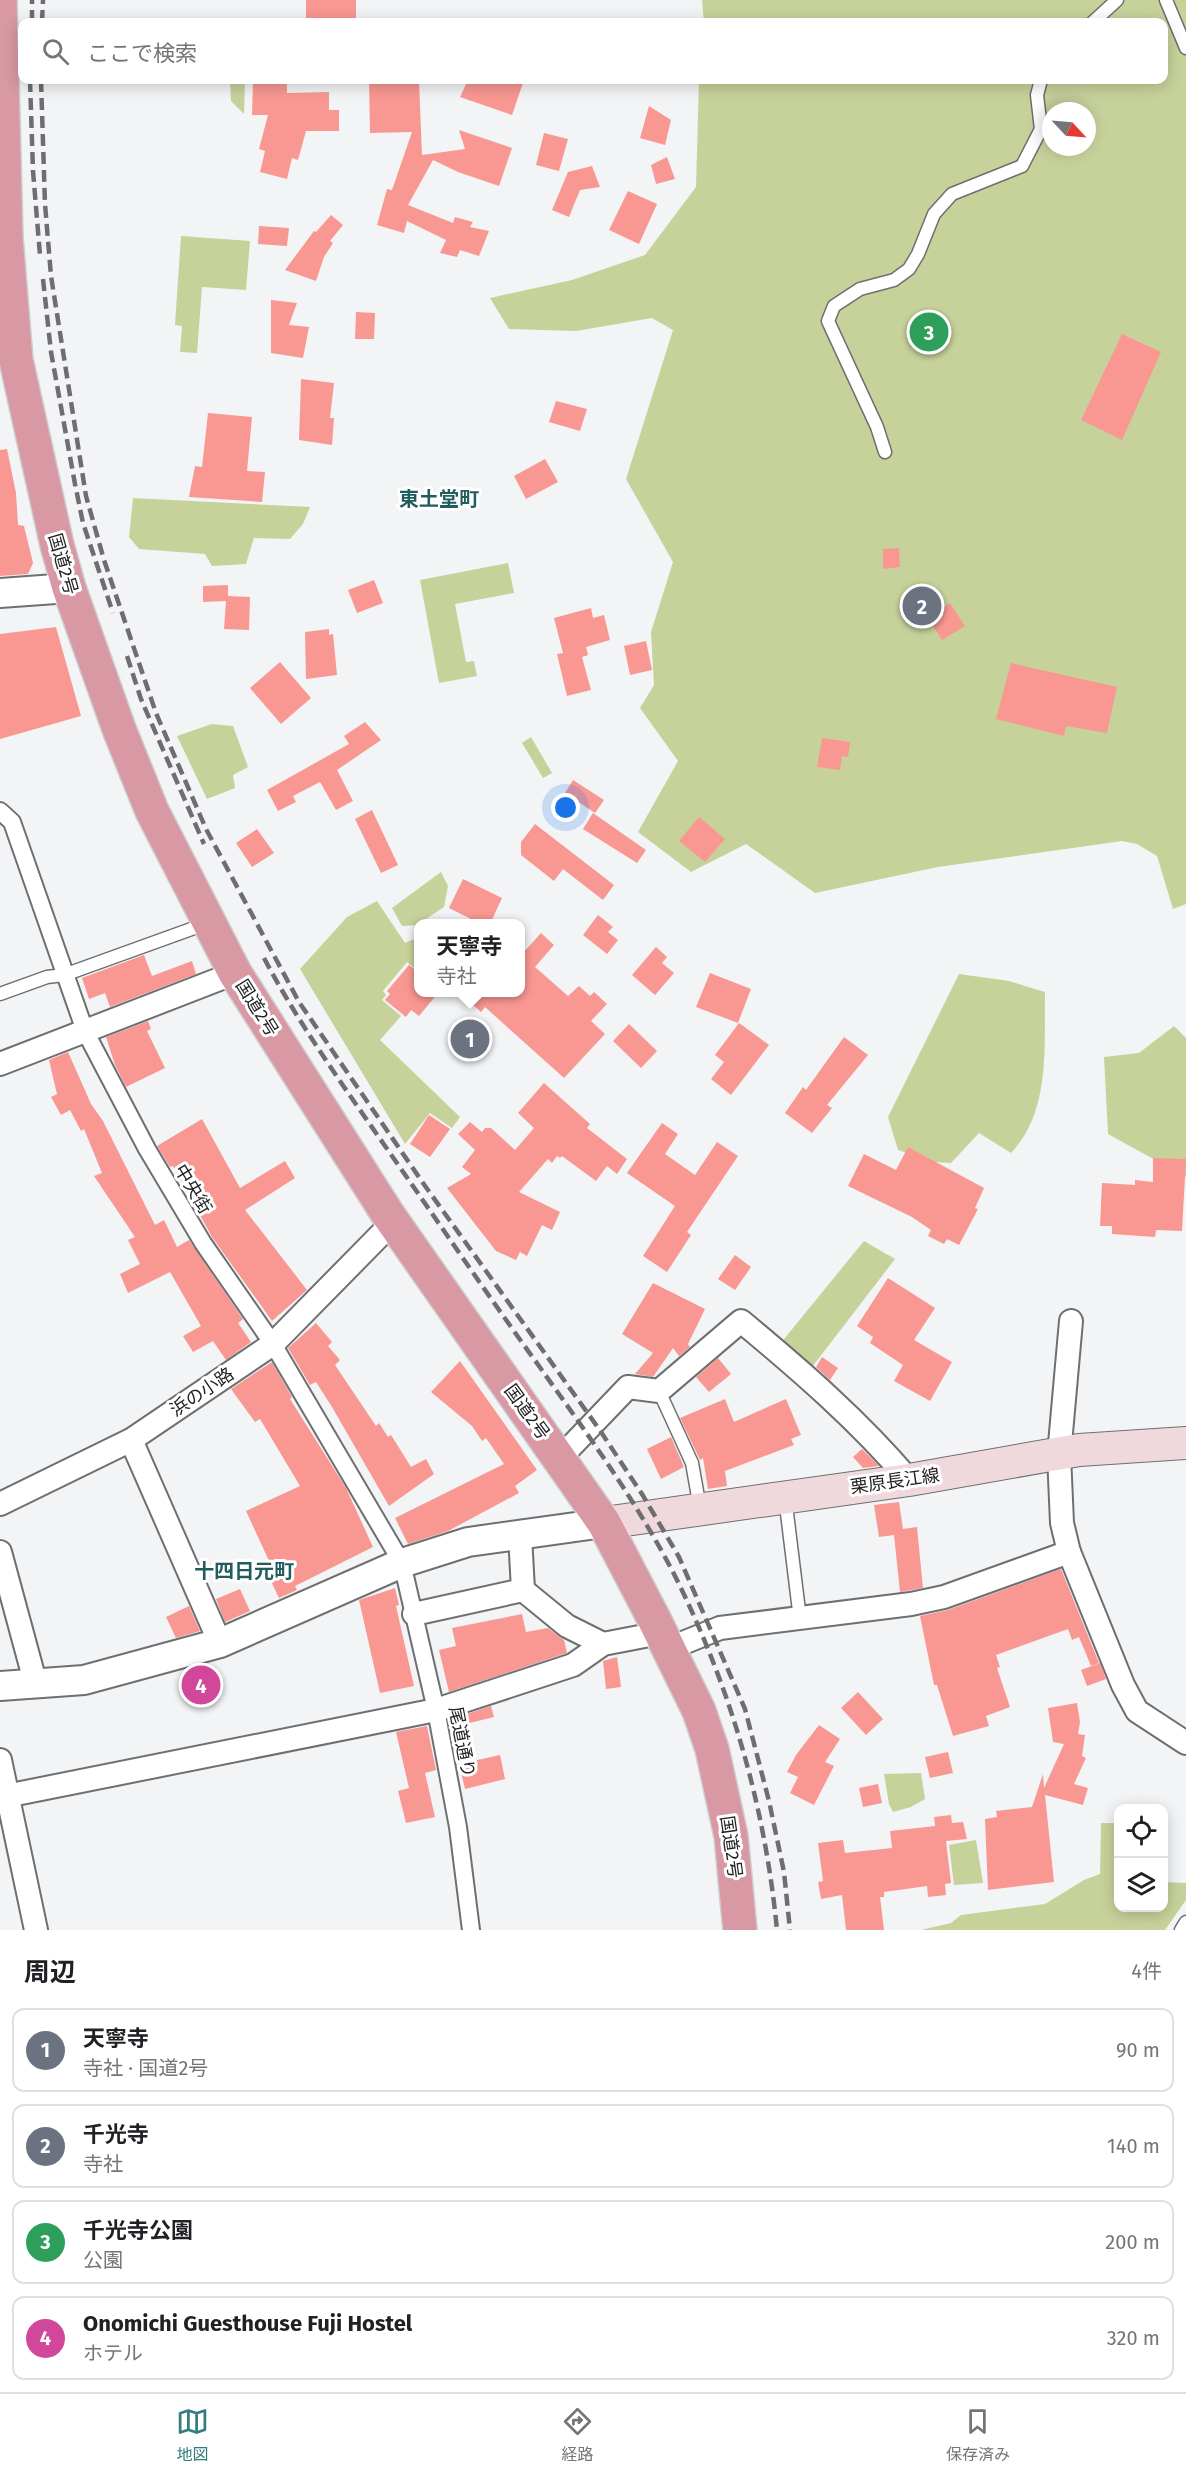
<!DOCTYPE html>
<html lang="ja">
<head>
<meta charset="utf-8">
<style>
  :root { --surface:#fff; --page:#f6f6f6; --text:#202124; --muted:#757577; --line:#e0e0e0; --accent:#337c80 }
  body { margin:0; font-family:"Fira Sans","Noto Sans JP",sans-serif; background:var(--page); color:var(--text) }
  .controls { position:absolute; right:18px; bottom:18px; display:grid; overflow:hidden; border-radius:12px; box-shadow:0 3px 15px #0003 }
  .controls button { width:54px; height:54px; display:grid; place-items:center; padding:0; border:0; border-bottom:2px solid var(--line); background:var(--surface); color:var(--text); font:30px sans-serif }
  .compass { position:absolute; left:1042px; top:102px; width:54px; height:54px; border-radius:50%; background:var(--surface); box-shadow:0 3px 15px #0003; rotate:116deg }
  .you { position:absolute; left:566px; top:808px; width:21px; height:21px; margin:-15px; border:4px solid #fff; border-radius:50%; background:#1a73e8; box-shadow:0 0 0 9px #1a73e833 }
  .badge { display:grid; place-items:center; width:39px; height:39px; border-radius:50%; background:var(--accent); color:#fff; font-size:20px; font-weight:700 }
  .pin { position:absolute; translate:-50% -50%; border:3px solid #fff; box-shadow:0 2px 6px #0006 }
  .popup { position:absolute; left:414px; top:919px; width:111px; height:78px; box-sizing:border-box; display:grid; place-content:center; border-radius:12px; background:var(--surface); filter:drop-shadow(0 2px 4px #0005); font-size:20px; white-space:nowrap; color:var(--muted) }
  .popup b { font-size:22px; color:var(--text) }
  .popup::after { content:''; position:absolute; left:50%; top:100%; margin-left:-12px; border:12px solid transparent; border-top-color:var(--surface) }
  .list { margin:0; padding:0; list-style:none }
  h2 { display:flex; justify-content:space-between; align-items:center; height:78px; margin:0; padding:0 24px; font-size:26px }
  h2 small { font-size:20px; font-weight:400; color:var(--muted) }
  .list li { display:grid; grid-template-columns:39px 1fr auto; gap:18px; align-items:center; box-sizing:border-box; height:84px; margin:0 12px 12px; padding:0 12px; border:2px solid var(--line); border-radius:12px }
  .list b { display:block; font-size:22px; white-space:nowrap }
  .list p { margin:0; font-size:20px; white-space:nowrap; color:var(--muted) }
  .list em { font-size:20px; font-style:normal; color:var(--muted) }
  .icon { flex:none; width:33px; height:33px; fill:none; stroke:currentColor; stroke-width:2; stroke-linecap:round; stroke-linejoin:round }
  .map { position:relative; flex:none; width:1186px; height:1930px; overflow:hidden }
  .search { position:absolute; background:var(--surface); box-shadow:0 3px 15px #0003; left:18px; right:18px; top:18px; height:66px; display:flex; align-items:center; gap:15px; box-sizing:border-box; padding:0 21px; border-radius:12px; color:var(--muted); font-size:22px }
  .sheet { height:462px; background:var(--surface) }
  nav { display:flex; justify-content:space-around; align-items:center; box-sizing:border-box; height:84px; border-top:2px solid var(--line); background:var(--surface); font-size:16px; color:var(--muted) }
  nav a { display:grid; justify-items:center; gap:3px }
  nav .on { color:var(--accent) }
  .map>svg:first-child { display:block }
  .green { fill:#c7d29b; fill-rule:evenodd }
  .building { fill:#f99892 }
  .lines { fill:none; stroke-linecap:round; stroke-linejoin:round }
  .service-casing { stroke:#6e6f71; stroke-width:15 }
  .pedestrian-casing { stroke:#6e6f71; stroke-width:20 }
  .minor-casing { stroke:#6e6f71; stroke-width:26 }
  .tertiary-casing { stroke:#6e6f71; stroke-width:32 }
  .secondary-casing { stroke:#6e6f71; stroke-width:34 }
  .trunk-casing { stroke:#cececf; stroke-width:36 }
  .service { stroke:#fff; stroke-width:12 }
  .pedestrian { stroke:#fff; stroke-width:16 }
  .minor { stroke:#fff; stroke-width:22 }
  .tertiary { stroke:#fff; stroke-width:28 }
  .secondary { stroke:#f0d9dd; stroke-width:32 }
  .trunk { stroke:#d898a4; stroke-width:33 }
  .rail { stroke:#6e6e70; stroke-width:4.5; stroke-dasharray:12 6; stroke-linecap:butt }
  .labels { text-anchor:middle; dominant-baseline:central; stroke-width:6; stroke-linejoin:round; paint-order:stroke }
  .street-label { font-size:18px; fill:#222223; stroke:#fff }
  .neighbourhood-label { font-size:20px; font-weight:bold; fill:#215c5f; stroke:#fff }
</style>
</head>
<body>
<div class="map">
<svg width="1186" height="1930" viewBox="0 0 1186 1930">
  <rect width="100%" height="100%" fill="#f2f4f6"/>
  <!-- green -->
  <g class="green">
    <path d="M702 0H1186V904L1173 909 1157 856 1137 844 1122 841 938 867 815 893 746 844 691 872 638 832 678 761 640 708 654 685 651 632 673 562 626 479 673 330 652 318 576 331 509 329 490 298 572 280 645 255 696 187 699 80H1164V22H704ZM1051 111H1087V147H1051Z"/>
    <polygon points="230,80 245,80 244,114 231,101"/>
    <polygon points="181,236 250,241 246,290 202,287 197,353 180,352 182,326 175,325"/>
    <polygon points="133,498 310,507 303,524 290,539 254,538 246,564 212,566 205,554 139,549 129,537"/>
    <polygon points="508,563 514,593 455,604 466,662 474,661 477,676 439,683 420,580"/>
    <polygon points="212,724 233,726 248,767 233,775 235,788 207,799 177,736"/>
    <polygon points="531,737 552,773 543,778 522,743"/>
    <polygon points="441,872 448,886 444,907 417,925 402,926 392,908"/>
    <polygon points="377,901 405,943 419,937 419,972 407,962 383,991 386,995 382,1000 401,1016 380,1040 460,1117 452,1128 430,1113 405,1144 300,969 347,917"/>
    <path d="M959 974 1009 981 1045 992C1044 1046 1051 1111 1011 1153L979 1133 951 1163 932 1162 898 1150 888 1117Z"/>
    <polygon points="1174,1026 1186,1038 1186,1177 1108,1134 1104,1057 1139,1053"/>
    <polygon points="864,1241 895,1259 809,1371 780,1344"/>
    <polygon points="921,1773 925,1799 911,1807 893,1812 889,1804 884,1774"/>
    <polygon points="1101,1823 1118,1823 1118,1908 1164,1908 1164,1882 1186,1883 1186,1900 1165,1930 921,1930 951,1923 961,1915 1045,1904 1084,1880 1100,1874"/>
    <polygon points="976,1840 983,1883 954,1885 949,1845"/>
  </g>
  <!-- building -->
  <g class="building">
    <rect x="306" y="0" width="50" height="22"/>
    <polygon points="253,80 287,80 287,93 329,92 329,110 339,110 339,131 306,131 298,160 292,158 287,179 260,172 265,151 259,149 268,115 252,115"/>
    <polygon points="369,80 419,80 422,155 465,149 459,130 512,148 499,186 458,172 433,160 408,205 453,223 455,217 473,222 470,227 489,231 479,256 460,250 457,257 440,253 446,240 407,221 404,233 377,225 387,189 392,190 412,132 370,133"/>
    <polygon points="468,80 524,80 512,115 460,97"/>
    <polygon points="649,106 671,120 665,145 640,138"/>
    <polygon points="544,133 568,139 559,171 536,165"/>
    <polygon points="667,157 675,179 656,184 651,165"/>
    <polygon points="592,166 600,187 580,190 569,217 552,210 568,172"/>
    <polygon points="628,191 657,204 639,244 609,230"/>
    <polygon points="331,215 343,225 330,241 333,243 324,257 316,281 285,270 314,231 316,232"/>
    <polygon points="259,226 289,228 287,246 258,244"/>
    <polygon points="271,300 297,303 289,325 309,327 303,358 271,353"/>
    <polygon points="356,312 375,313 374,339 355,339"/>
    <polygon points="1122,334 1161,352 1122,440 1081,420"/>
    <polygon points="301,379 334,383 330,418 334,418 332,445 299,440"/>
    <polygon points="556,401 587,409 580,431 549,422"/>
    <polygon points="208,413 252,417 247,471 265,472 262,502 189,497 195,466 202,467"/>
    <polygon points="7,449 16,493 18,525 24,526 33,563 28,574 0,576 0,450"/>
    <polygon points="545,459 558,482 526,499 514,476"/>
    <polygon points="899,548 900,567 883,569 883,549"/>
    <polygon points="374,580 383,603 357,613 348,590"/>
    <polygon points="228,585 228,596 250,597 249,630 224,629 226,601 203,602 203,586"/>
    <polygon points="950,603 965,626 942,640 928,618"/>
    <polygon points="591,608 593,618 604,615 610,640 586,647 588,655 582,657 591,690 567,696 557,654 563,653 554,618"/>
    <polygon points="56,627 81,716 0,739 0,634"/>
    <polygon points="329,629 329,635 333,634 337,675 306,679 305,632"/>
    <polygon points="646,641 652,670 630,675 624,646"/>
    <polygon points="280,662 311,698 281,724 250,688"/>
    <polygon points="1011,663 1117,687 1107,733 1066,726 1064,736 996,719"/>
    <polygon points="365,722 381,740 337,770 353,801 336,810 320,782 293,796 296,802 278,811 267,790 349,744 344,736"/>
    <polygon points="822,738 850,742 848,757 842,756 840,770 817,767"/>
    <polygon points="573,780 604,800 595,813 565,793"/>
    <polygon points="372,810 398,865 381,873 355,819"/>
    <polygon points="593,813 646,850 637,863 583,829"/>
    <polygon points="699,817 725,839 705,862 679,841"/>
    <polygon points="535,824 614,885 603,900 563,869 554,881 521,855 521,842"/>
    <polygon points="257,829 274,853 252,867 236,843"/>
    <polygon points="463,879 502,898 490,924 481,924 449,908"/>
    <polygon points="598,915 613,927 608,932 618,940 607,954 583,935"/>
    <polygon points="541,933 554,945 535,967 568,996 579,986 590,996 594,992 607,1004 591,1021 605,1034 564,1078 485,1007 481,1012 460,993 521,993 521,955"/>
    <polygon points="656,947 667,957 662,963 674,973 655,995 632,975"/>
    <polygon points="144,955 152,976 192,961 196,974 110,1007 105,993 89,999 82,978"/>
    <polygon points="409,965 419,973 419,993 438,993 419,1016 411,1010 406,1017 385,1000 390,994 387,991"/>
    <polygon points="710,973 751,989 738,1023 696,1007"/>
    <polygon points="148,1021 151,1029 147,1031 165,1068 126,1087 115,1065 106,1037"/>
    <polygon points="739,1023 769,1045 731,1095 711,1079 724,1062 715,1055"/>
    <polygon points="629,1024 657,1051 641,1068 613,1041"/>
    <polygon points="844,1037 868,1055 827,1105 832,1108 812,1133 785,1113 803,1087 806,1090"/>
    <polygon points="68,1052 91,1104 103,1121 155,1225 164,1220 177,1247 189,1240 243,1319 238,1323 251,1342 226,1360 213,1341 193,1352 183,1336 201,1326 170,1272 128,1293 120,1274 140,1264 128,1240 135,1237 94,1176 102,1173 84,1129 81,1131 70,1110 61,1115 51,1097 57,1094 49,1060"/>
    <polygon points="544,1083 590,1124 587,1128 627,1159 617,1174 607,1166 596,1181 562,1156 560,1158 557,1156 552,1163 548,1159 519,1192 560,1212 552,1230 542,1225 527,1256 520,1252 516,1260 496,1251 447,1188 471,1174 462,1167 475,1150 458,1134 470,1122 482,1132 485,1128 491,1128 515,1150 534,1128 518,1113"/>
    <polygon points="429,1115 450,1129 430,1157 410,1144"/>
    <polygon points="202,1119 240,1188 285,1161 295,1178 245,1210 307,1290 272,1321 212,1237 173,1166 170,1167 157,1146"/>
    <polygon points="662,1123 678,1134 665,1154 695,1175 717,1142 738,1156 687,1232 691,1235 667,1272 643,1256 675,1206 627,1173"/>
    <polygon points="908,1147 984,1188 975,1208 978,1209 959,1245 947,1239 944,1244 928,1236 931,1230 912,1217 848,1186 864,1154 896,1170"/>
    <polygon points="1153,1158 1186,1159 1182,1231 1156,1230 1155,1237 1112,1234 1112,1226 1100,1226 1102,1183 1135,1185 1135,1180 1153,1182"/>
    <polygon points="735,1255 751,1267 735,1290 718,1279"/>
    <polygon points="888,1278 935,1308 914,1340 952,1362 930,1401 894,1381 903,1365 870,1343 873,1337 857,1326"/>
    <polygon points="653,1283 705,1309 688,1344 690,1347 679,1356 673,1348 653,1377 635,1374 653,1353 622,1334"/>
    <polygon points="316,1323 332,1342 328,1346 340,1360 335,1365 376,1426 379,1423 388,1437 391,1435 411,1467 426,1459 434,1474 389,1506 332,1407 316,1382 310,1385 288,1348"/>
    <polygon points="822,1357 838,1368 830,1380 816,1367"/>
    <polygon points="718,1358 731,1374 709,1392 696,1377"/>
    <polygon points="460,1361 537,1470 515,1486 519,1493 448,1531 408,1544 395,1518 504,1464 486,1438 482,1441 472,1426 431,1392"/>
    <polygon points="272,1362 292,1397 290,1399 346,1488 373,1547 295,1586 297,1590 279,1598 270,1579 276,1576 246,1511 300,1486 260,1419 255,1422 231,1389"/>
    <polygon points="725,1399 734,1422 786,1399 801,1435 791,1439 794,1445 725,1471 727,1486 708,1489 703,1458 700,1460 680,1418"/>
    <polygon points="671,1437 684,1467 661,1479 647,1449"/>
    <polygon points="862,1449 879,1466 863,1468 853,1457"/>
    <polygon points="899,1502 903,1529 917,1527 923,1588 900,1592 894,1535 879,1537 874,1505"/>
    <polygon points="1061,1569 1099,1663 1091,1666 1079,1637 1072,1640 1068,1629 996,1655 1000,1667 997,1668 1010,1707 986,1716 989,1726 953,1736 937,1685 934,1685 920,1616 948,1610"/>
    <polygon points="395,1588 399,1605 396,1606 414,1686 380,1693 359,1600"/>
    <polygon points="240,1589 250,1611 225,1622 216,1599"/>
    <polygon points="189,1606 200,1631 176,1638 166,1617"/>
    <polygon points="522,1614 526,1632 548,1628 564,1640 567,1653 449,1692 439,1650 456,1646 452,1628"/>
    <polygon points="617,1657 621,1687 606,1689 603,1661"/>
    <polygon points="1100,1663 1106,1679 1087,1686 1081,1670"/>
    <polygon points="858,1692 883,1719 866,1735 841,1708"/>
    <polygon points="1077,1703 1080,1722 1078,1734 1085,1735 1082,1756 1086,1758 1074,1784 1088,1788 1083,1805 1045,1795 1054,1882 988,1890 985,1819 997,1817 996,1811 1032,1807 1043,1774 1044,1788 1064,1744 1053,1742 1048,1708"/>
    <polygon points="491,1706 494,1717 457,1726 455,1718"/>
    <polygon points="819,1725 840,1739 825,1762 834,1766 814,1805 790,1793 798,1777 787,1772 796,1755"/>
    <polygon points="427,1726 436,1770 425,1773 435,1817 406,1823 398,1791 409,1788 396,1732"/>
    <polygon points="948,1752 953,1773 930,1778 925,1757"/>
    <polygon points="500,1755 505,1779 465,1789 459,1764"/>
    <polygon points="878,1784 882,1803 863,1807 859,1788"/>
    <polygon points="951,1815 952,1823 963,1822 967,1839 946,1841 951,1883 945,1884 946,1895 928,1897 927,1886 884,1892 884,1897 880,1897 884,1930 846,1930 842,1895 821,1899 818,1882 823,1881 818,1843 843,1840 845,1853 892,1848 890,1831 935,1826 934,1817"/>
  </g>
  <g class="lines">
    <defs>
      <g id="service">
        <polyline points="1166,0 1186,48"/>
        <polyline points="1093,22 1117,0"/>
        <polyline points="885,452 877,427 828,321 834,306 860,289 894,280 909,269 918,254 934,214 952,194 1022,166 1041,129 1037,95 1041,80"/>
        <polyline points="0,994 47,977 64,975 208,923"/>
        <polyline points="659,1391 692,1463 700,1508"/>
        <polyline points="785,1497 800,1619"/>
        <polyline points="1181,1930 1186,1922"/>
      </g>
      <polyline id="pedestrian" points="0,811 12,822 85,1031 147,1149 203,1243 273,1344 402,1563 436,1710 458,1827 471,1930"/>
      <g id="minor">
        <polyline points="0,1064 235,973"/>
        <polyline points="1071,1321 1059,1455 1062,1523 1069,1552 1123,1685 1137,1711 1186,1743"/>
        <polyline points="131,1440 220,1643"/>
        <path d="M560 1458 628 1387 659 1391 741 1321C800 1370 859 1421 909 1480"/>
        <polyline points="0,1504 131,1440 273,1344 393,1222"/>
        <polyline points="520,1535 523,1590"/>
        <polyline points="0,1552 36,1685"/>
        <polyline points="414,1614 523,1590 567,1626 603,1644"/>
        <polyline points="668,1649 720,1628 911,1604 944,1597 1069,1552"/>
        <polyline points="0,1760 36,1930"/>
        <polyline points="6,1796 436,1710 573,1665 603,1644 660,1633"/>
      </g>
      <g id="tertiary">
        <polyline points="0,593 69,588"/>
        <polyline points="0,1686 84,1680 220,1643 402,1563 468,1542 604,1523"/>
      </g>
      <polyline id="secondary" points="604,1523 909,1480 1079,1450 1186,1443"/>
      <polyline id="trunk" points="0,0 6,238 16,360 57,545 69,588 119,729 152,811 235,973 387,1213 604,1523 654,1619 699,1711 712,1749 731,1836 740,1930"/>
    </defs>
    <!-- service casing -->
    <use href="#service" class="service-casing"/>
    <!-- pedestrian casing -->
    <use href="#pedestrian" class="pedestrian-casing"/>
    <!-- minor casing -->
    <use href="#minor" class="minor-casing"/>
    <!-- tertiary casing -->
    <use href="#tertiary" class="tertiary-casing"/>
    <!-- secondary casing -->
    <use href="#secondary" class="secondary-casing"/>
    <!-- trunk casing -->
    <use href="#trunk" class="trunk-casing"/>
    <!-- service -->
    <use href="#service" class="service"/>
    <!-- pedestrian -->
    <use href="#pedestrian" class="pedestrian"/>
    <!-- minor -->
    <use href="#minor" class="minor"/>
    <!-- tertiary -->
    <use href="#tertiary" class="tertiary"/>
    <!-- secondary -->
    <use href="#secondary" class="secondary"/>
    <!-- trunk -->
    <use href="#trunk" class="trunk"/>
    <!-- rail -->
    <g class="rail">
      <polyline points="32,22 32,0"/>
      <polyline points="42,22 43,0"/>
      <polyline points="30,80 33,171 40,255"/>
      <polyline points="41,80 45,204 51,276 86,496 104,560 156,713 206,829 299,1002 423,1183 599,1429 642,1494 679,1557 745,1709 769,1801 784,1872 790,1930"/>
      <polyline points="43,279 51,352 75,484 83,523 113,613"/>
      <polyline points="127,656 141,699 204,844"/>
      <path d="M264 958C301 1028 347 1091 392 1156 441 1226 489 1297 539 1366 588 1435 638 1503 676 1578 731 1689 765 1806 777 1930"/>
    </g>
  </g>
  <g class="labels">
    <!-- street labels -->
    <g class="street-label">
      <text transform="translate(63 564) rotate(74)">国道2号</text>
      <text transform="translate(257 1008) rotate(58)">国道2号</text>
      <text transform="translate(193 1189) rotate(59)">中央街</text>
      <text transform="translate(202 1392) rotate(-34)">浜の小路</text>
      <text transform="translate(527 1412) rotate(54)">国道2号</text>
      <text transform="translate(895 1481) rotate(-8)">栗原長江線</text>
      <text transform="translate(462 1742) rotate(79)">尾道通り</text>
      <text transform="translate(731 1847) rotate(82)">国道2号</text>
    </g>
    <!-- neighbourhood labels -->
    <g class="neighbourhood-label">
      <text x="439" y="499">東土堂町</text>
      <text x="244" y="1571">十四日元町</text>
    </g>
  </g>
</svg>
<div class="controls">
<button><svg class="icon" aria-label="locate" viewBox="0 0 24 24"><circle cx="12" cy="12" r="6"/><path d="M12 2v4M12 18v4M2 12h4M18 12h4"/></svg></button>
<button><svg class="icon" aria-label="layers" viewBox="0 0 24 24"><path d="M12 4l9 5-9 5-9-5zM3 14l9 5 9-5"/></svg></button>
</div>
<svg class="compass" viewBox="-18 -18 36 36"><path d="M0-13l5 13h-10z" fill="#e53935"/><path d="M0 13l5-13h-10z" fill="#757577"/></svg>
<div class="you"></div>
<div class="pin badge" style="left:470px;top:1039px;background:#6b7280">1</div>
<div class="popup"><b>天寧寺</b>寺社</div>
<div class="pin badge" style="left:922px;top:606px;background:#6b7280">2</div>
<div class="pin badge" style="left:929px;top:332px;background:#2e9e5b">3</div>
<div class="pin badge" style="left:201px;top:1685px;background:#d1479c">4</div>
<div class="search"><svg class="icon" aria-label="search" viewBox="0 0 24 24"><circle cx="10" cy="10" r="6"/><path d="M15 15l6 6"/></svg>ここで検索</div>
</div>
<section class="sheet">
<h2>周辺<small>4件</small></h2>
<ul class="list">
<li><span class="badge" style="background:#6b7280">1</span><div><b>天寧寺</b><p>寺社 · 国道2号</p></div><em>90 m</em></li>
<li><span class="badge" style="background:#6b7280">2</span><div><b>千光寺</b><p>寺社</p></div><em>140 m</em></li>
<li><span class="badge" style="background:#2e9e5b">3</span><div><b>千光寺公園</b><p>公園</p></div><em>200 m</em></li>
<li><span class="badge" style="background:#d1479c">4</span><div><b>Onomichi Guesthouse Fuji Hostel</b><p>ホテル</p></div><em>320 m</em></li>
</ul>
</section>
<nav>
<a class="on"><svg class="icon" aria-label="map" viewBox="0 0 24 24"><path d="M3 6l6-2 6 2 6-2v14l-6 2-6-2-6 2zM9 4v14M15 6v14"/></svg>地図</a>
<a><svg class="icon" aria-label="directions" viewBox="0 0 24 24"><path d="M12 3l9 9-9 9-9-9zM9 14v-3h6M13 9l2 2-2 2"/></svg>経路</a>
<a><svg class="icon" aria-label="saved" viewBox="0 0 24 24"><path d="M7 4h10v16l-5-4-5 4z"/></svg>保存済み</a>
</nav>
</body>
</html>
